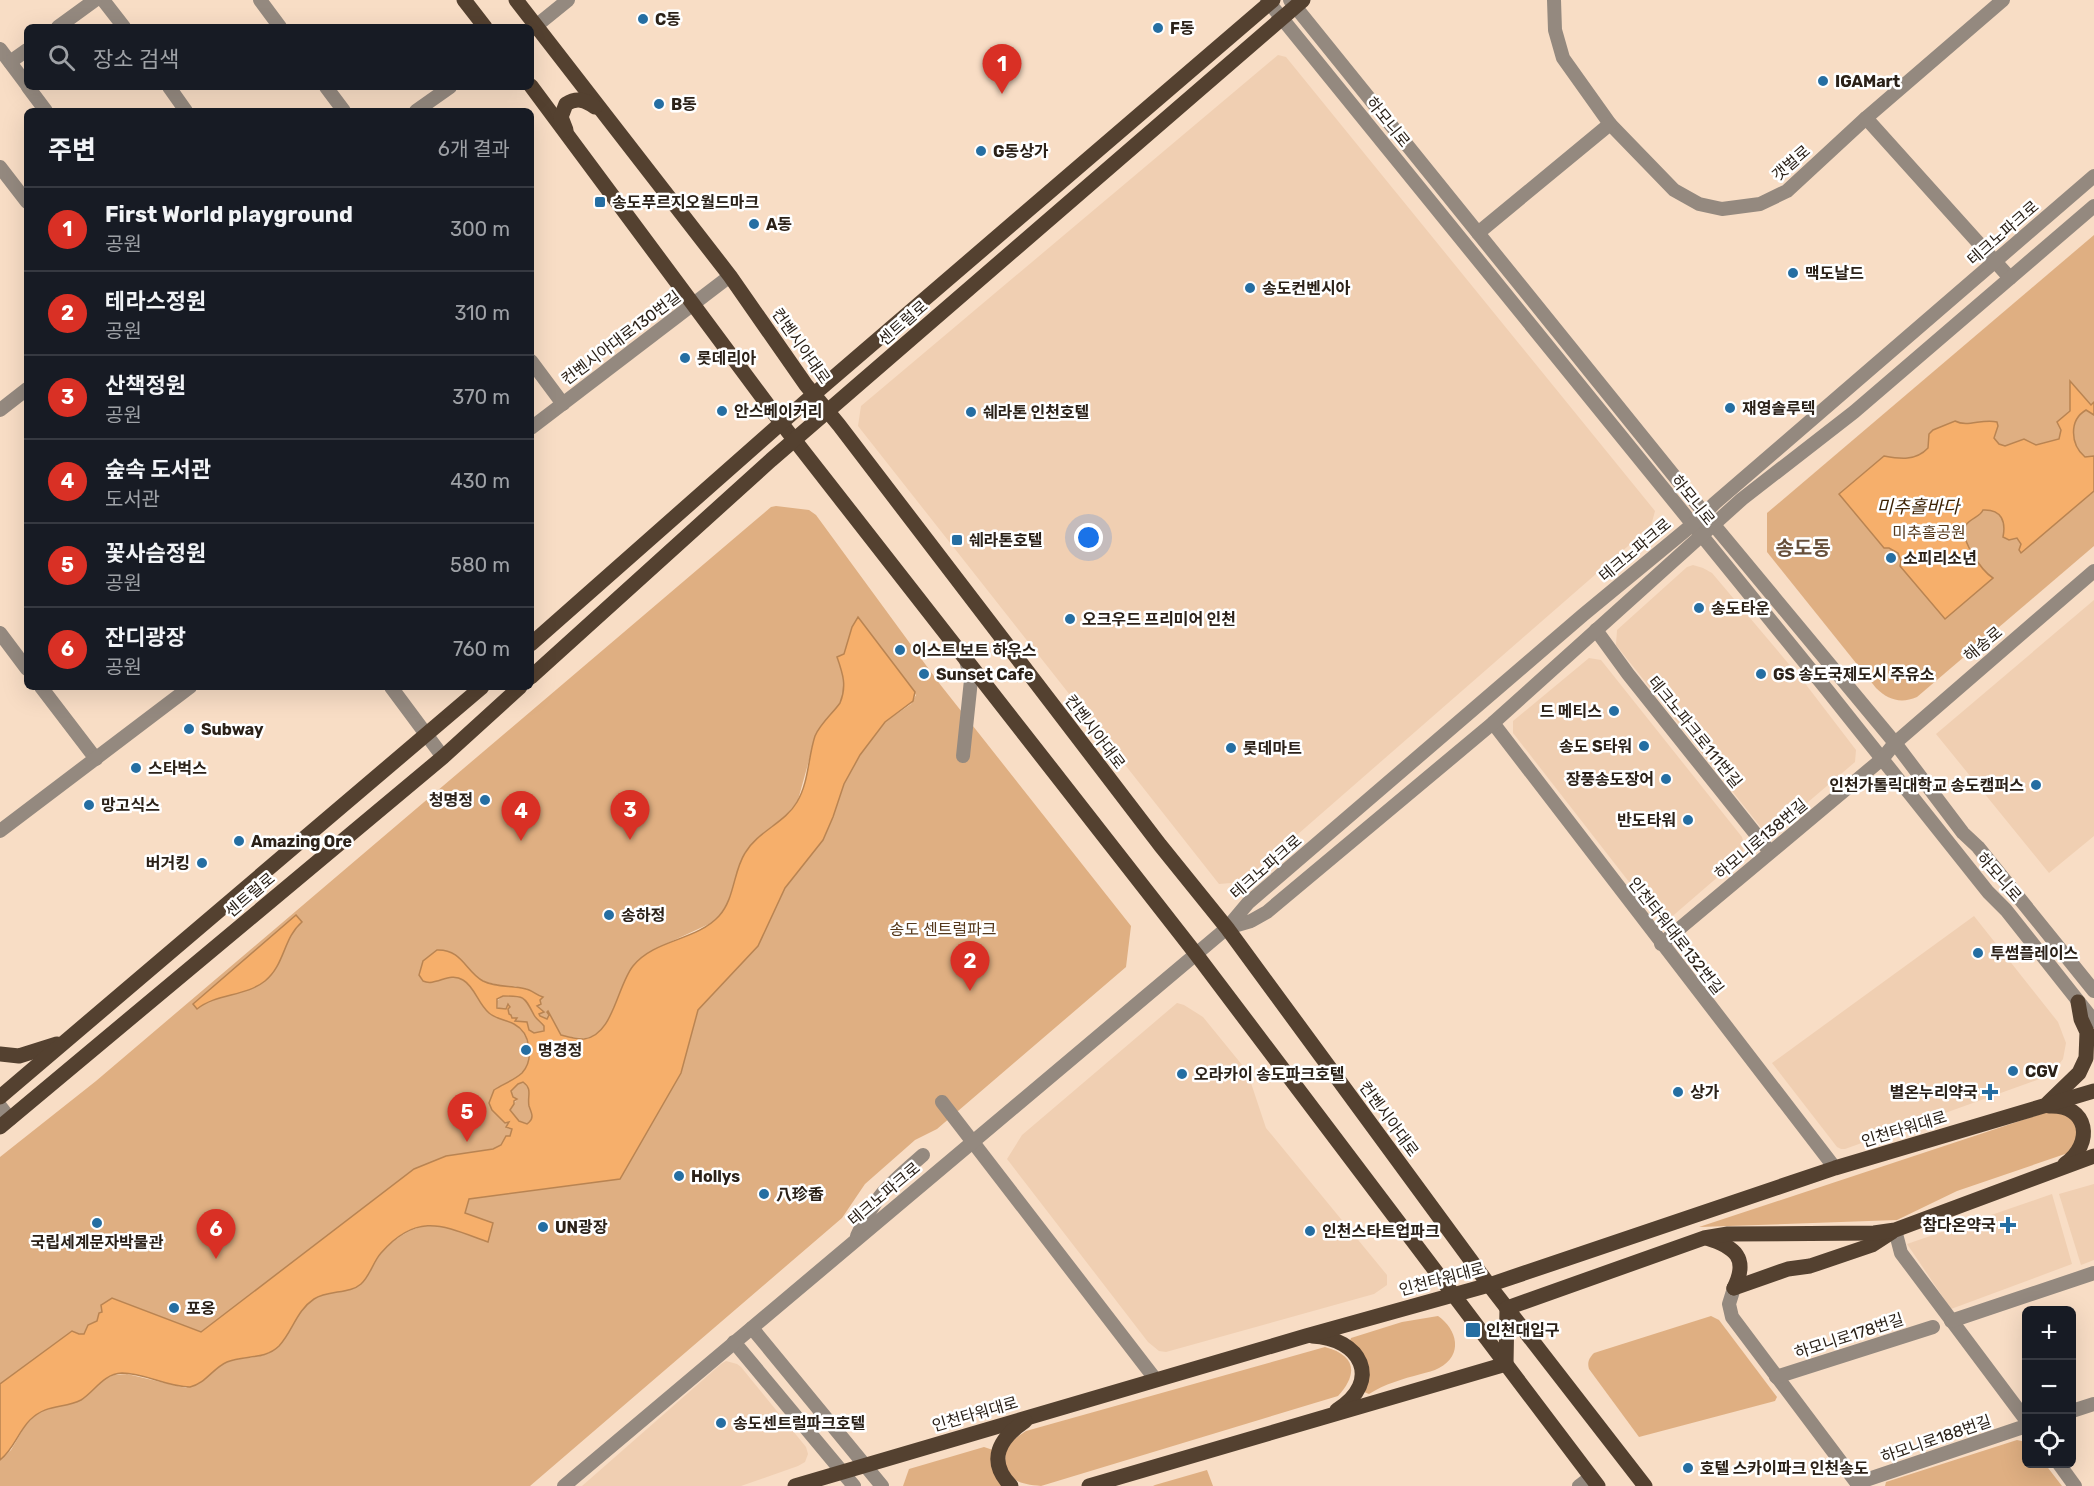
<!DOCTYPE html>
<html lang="ko">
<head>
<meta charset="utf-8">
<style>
  :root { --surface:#171b24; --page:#20242c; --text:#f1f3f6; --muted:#9ea1a6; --line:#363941; --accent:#d93025 }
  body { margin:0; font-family:Rubik,"Noto Sans KR",sans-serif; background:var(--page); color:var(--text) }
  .controls { position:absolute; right:18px; bottom:18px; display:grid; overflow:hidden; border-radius:9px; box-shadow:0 6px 24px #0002 }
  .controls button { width:54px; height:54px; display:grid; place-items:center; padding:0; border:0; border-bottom:2px solid var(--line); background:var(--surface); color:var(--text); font:30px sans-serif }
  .you { position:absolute; left:1089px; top:538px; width:21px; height:21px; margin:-15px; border:4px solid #fff; border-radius:50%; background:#1a73e8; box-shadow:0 0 0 9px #1a73e833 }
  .badge { display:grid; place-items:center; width:39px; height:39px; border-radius:50%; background:var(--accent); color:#fff; font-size:20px; font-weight:700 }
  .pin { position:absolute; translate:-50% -50px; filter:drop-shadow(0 2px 3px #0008) }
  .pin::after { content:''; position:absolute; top:32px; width:21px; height:18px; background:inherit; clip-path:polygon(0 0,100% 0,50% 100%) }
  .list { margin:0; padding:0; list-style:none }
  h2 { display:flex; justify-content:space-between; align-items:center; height:78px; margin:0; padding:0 24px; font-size:26px }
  h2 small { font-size:20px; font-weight:400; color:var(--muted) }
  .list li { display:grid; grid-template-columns:39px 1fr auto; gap:18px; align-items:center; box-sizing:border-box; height:84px; padding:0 24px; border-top:2px solid var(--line) }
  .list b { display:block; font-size:22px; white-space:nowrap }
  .list p { margin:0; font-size:20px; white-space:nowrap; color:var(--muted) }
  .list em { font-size:20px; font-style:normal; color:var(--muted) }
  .icon { flex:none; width:33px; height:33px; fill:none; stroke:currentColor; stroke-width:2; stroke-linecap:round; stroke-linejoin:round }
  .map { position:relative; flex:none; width:2094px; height:1486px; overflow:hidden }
  .search { position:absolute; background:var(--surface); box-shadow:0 6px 24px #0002; left:24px; top:24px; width:510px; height:66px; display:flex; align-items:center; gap:15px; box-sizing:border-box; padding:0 21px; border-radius:9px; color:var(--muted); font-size:22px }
  .panel { position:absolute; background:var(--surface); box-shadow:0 6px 24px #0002; left:24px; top:108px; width:510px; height:582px; border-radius:9px }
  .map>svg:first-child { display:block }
  .built { fill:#f0cfb2 }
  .green { fill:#dfaf82 }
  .water { fill:#f6af6b; stroke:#b98452; stroke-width:1.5; fill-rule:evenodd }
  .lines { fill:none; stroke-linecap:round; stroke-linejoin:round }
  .minor { stroke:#94897f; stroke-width:14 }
  .major { stroke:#544130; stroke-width:15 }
  .poi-dot { fill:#256ea2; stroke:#fff; stroke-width:2 }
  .labels { text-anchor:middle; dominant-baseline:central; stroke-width:5; stroke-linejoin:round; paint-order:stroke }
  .poi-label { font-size:16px; font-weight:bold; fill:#2b2118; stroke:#fff; text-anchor:start }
  .street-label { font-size:16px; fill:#2b2118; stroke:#fff }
  .park-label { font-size:16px; fill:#55381b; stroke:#fff }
  .water-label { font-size:18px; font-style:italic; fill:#3e2304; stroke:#fff }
  .quarter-label { font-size:20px; font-weight:bold; fill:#67503b; stroke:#fff }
</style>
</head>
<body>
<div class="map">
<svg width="2094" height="1486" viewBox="0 0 2094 1486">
  <rect width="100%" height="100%" fill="#f8ddc5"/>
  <!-- built -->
  <g class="built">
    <polygon points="1278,55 1286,57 1655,511 1651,526 1243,882 1219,884 858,426 861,406"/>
    <polygon points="1693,565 1703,568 1712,573 1804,682 1856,750 1855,762 1773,832 1763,830 1616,645 1617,630 1687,567"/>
    <polygon points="2094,600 2094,836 2049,873 1936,734"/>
    <polygon points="1589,658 1601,660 1742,837 1744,844 1742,856 1668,920 1663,920 1654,914 1513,733 1513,721"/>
    <polygon points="1974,916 2058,1022 2066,1043 2063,1059 2054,1071 2037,1080 1845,1149 1841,1149 1837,1147 1772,1063"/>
    <polygon points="1177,1003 1184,1005 1203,1017 1247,1071 1266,1128 1387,1275 1387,1285 1374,1294 1166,1352 1159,1351 1148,1342 1007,1159 1022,1135"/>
    <polygon points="2094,1184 2094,1260 2081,1265 2059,1194"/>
    <polygon points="2052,1194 2072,1264 1951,1309 1907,1244"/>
    <polygon points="726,1361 737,1364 741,1367 806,1447 808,1454 805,1462 798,1466 741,1486 582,1486 721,1364"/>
  </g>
  <!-- green -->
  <g class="green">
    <path d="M2094 235V546L1917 697C1901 704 1888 700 1876 688L1767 552V513Z"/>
    <path d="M776 506 809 510 816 515 939 683 1131 926 1126 967 937 1129 915 1140 865 1184 842 1218 530 1486H0V1460L11 1450 25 1426 36 1415 53 1406 77 1401 103 1380 114 1375 127 1374 186 1388C199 1380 216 1366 230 1361 243 1357 262 1359 274 1350 290 1338 293 1316 308 1303 326 1288 350 1294 363 1282 370 1275 375 1260 383 1251 398 1236 417 1223 439 1226 445 1226 451 1230 457 1230 468 1230 481 1225 493 1223L465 1213 469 1199 620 1179 681 1073 698 1010 758 946 785 888 823 840 833 817 844 784 860 755 885 722 911 704 916 695 859 618 852 627 844 654 837 658C843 674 847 686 840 703L816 735 798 800 789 813 758 837 745 852 727 904 719 916 709 924 655 949 640 960 634 966 606 1024C596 1042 579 1039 561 1035L549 1016 546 1020 540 1016 539 1014 544 1012 537 1006 541 1002 540 1000 542 997 515 986 510 988 483 981 489 1013C497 1019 510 1020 518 1027 530 1038 534 1061 522 1073 513 1081 503 1084 494 1090L492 1110 505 1122H509L508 1125 512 1129 510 1137 506 1136 501 1145 493 1149 446 1156 414 1169 201 1332 112 1298 101 1306 102 1312 99 1313 97 1321 88 1325 84 1334H79L72 1331 0 1384V1157L96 1081 751 524 771 507Z"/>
    <path d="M503 996C525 996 524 996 534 1015 536 1019 540 1022 544 1026V1030C540 1035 534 1034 529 1030L527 1022 515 1021 517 1018H511V1015L509 1014 508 1009 510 1007 509 1004 506 1009 498 1008 497 1001Z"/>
    <path d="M524 1082C533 1089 528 1096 529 1106 530 1107 532 1114 532 1116 532 1121 530 1121 527 1124L516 1119 510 1110 517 1099 513 1097 511 1091 518 1084Z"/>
    <polygon points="2050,1111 2069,1114 2081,1135 2068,1153 1957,1191 1897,1220 1699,1227"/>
    <path d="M1438 1316C1457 1329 1464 1355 1439 1368 1434 1371 1427 1372 1421 1374 1402 1379 1385 1384 1369 1394L1364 1392 1349 1343 1351 1338 1402 1322Z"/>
    <path d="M1711 1316 1719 1320 1777 1397 1775 1401 1639 1437 1589 1369C1587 1362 1589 1358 1594 1353Z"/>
    <path d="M1325 1347C1355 1355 1359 1373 1338 1396L1041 1486C1011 1484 1001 1475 1007 1444L1026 1431Z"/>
    <polygon points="2017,1440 2026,1442 2026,1464 2045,1464 2062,1486 1885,1486 1886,1482"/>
    <polygon points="984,1447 993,1450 1006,1486 903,1486 909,1469"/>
    <polygon points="1207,1470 1213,1486 1153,1486 1155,1485"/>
  </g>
  <!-- water -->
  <g class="water">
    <path d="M2070 381 2091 405 2094 402V415L2086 410C2069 420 2070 444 2085 457L2094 456V491L2021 553 2019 550 2021 544 2017 538 2009 540 2003 537C2006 522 2002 509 1983 510 1980 517 1971 518 1966 525 1958 538 1982 571 1993 578L1945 619 1900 566 1901 561 1898 553 1889 548H1884L1839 494 1884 456C1900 459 1916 461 1928 448L1929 434 1933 430 1955 421C1968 428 1982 418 1997 422L1998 426 1994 438 1999 444 2005 446 2024 439 2036 445 2059 439 2061 430 2057 422 2070 411Z"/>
    <path d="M858 617 915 692 913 701 885 722 860 755 844 784 833 817 823 840 785 888 758 946 698 1010 681 1073 620 1179 469 1199 465 1213 493 1223 488 1242C444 1226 418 1211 381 1253 373 1262 370 1276 361 1284 350 1294 328 1290 314 1299 296 1311 293 1331 279 1346 265 1360 244 1355 227 1362 213 1368 205 1384 190 1387 167 1387 145 1373 122 1373 103 1374 95 1391 81 1400 64 1409 47 1403 30 1420 18 1432 14 1449 0 1460V1384L72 1331 79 1334H84L88 1325 97 1321 99 1313 102 1312 101 1305 112 1298 201 1332 414 1169 446 1156 493 1149 501 1145 506 1136H510L512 1129 506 1127 509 1122 505 1123 492 1110 489 1103 494 1090C503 1084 513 1081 522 1073 534 1060 531 1033 514 1024 506 1020 496 1019 489 1013 478 1004 475 987 463 980 449 971 436 987 423 981L419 975 423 961 437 950C462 949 466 972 483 981 497 988 512 985 526 989 532 990 536 995 543 997L540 1000 541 1004 537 1006 544 1012 539 1014 540 1016 547 1019 549 1015 547 1012 548 1011 561 1035C568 1037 577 1039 584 1039 613 1036 617 986 633 966 655 939 696 941 719 916 735 898 733 872 745 853 758 831 785 823 797 802 809 782 808 757 815 736 820 724 833 713 840 703 847 686 843 674 837 657L844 654 852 627ZM503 996C525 996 524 996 534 1015 536 1019 541 1022 544 1026V1031L534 1033 529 1030 527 1022 515 1021 517 1018H512L511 1015 509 1014 508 1009 510 1007 508 1004 506 1009 497 1008V999ZM523 1082C533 1089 527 1096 529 1106 530 1109 532 1113 532 1116 532 1121 530 1121 527 1124L519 1121 510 1110 514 1104V1101L517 1099 513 1097 511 1091 518 1084Z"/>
    <path d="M296 915 302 922C283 938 285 965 265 981 245 997 217 993 197 1009L193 1004Z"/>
  </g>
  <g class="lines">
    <!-- minor -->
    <g class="minor">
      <polyline points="103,0 124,27"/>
      <polyline points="260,0 280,27"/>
      <polyline points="1267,0 1828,691 1988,892 2006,910 2094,1021"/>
      <polyline points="1290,0 1704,513 1895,743 1963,833 1978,847 2094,991"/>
      <polyline points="1554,0 1555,30 1563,58 1610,124 1674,190 1699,204 1722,209 1760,204 1787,191 1866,118 2003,0"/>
      <polyline points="58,27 95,0"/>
      <polyline points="531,30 568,0"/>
      <polyline points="0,49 27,85"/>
      <polyline points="10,62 27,50"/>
      <polyline points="28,87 46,111"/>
      <polyline points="169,87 186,111"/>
      <polyline points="326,87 344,111"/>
      <polyline points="416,111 450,87"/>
      <polyline points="1866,118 2010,278"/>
      <polyline points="0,167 27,202"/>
      <polyline points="1478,233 1610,124"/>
      <polyline points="531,361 563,404"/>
      <polyline points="0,410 27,389"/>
      <polyline points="531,428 730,276"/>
      <polyline points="1596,630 1628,674 1770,852"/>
      <polyline points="0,633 27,669"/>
      <polyline points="41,687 96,759"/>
      <polyline points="391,687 443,757"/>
      <polyline points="1493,723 1835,1168"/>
      <polyline points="963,756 971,680 966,660"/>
      <polyline points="0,831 190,687"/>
      <polyline points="1227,928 1251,921 1267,912 1493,723 1742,499 1854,412 2094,206"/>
      <polyline points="1661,944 1882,759 1895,743 2094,571"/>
      <polyline points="942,1102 1156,1380"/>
      <polyline points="0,1106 10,1119"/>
      <polyline points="1895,1230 1901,1253 2026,1420"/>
      <path d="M857 1236C875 1195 891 1183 923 1155"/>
      <polyline points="1734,1288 1729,1304 1732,1317 1859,1486"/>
      <polyline points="1951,1321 2094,1273"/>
      <polyline points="752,1328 882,1486"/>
      <polyline points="734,1342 854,1486"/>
      <polyline points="1776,1377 1933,1327"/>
      <polyline points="2072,1411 2094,1404"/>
      <polyline points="2059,1464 2075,1486"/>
      <polyline points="1857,1483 2026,1426"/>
      <polyline points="564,1486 1227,928 1248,903 1583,615 1698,520 1715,503 2094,176"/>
      <polyline points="1579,1486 1591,1477"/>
    </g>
    <!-- major -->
    <g class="major">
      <polyline points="464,0 485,27"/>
      <polyline points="516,0 730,276 806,385 839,425 1160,845 1227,928 1489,1285 1645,1486"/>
      <polyline points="531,86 782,424 1196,954 1598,1486"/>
      <path d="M566 130 561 117 566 104C577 97 585 100 595 107"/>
      <polyline points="531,644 813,395 1273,0"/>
      <polyline points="531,677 771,460 1303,0"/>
      <polyline points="0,1054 19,1056 57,1044"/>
      <polyline points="0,1097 482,687"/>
      <polyline points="2048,1103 2079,1073 2086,1058 2087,1032 2081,1019 2078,1002"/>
      <path d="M2049 1106C2089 1104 2094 1144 2065 1164"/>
      <polyline points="0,1127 443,757 520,687"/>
      <path d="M1707 1238C1735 1247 1749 1258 1734 1288"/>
      <polyline points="1734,1288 1788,1269 1810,1266 1872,1245 1892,1232"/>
      <path d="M1312 1336C1361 1338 1383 1381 1337 1410"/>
      <polyline points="795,1486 1306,1336 1489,1285 1835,1168 2094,1091"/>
      <path d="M1011 1486C986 1460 1000 1438 1025 1421"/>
      <polyline points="1089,1486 1506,1364 1507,1308 1704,1238 1728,1234 1874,1233 1895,1230 2094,1156"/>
    </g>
  </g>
  <!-- markers -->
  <g class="poi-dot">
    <circle cx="643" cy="19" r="6"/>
    <circle cx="1158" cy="28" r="6"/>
    <circle cx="1823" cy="81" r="6"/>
    <circle cx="659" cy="104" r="6"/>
    <circle cx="981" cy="151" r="6"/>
    <rect x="594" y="196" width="12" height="12" rx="3"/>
    <circle cx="754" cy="224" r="6"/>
    <circle cx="1793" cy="273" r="6"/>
    <circle cx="1250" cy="288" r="6"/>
    <circle cx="685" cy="358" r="6"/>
    <circle cx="1730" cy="408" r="6"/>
    <circle cx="722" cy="411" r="6"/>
    <circle cx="971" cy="412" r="6"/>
    <rect x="951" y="534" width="12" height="12" rx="3"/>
    <circle cx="1891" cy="558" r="6"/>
    <circle cx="1699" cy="608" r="6"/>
    <circle cx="1070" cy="619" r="6"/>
    <circle cx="900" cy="650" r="6"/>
    <circle cx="924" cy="674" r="6"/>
    <circle cx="1761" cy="674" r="6"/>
    <circle cx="1614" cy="711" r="6"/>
    <circle cx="189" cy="729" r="6"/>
    <circle cx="1644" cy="746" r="6"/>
    <circle cx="1231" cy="748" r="6"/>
    <circle cx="136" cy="768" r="6"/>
    <circle cx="1666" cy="779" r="6"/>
    <circle cx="2036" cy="785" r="6"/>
    <circle cx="485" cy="800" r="6"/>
    <circle cx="89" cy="805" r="6"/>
    <circle cx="1688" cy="820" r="6"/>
    <circle cx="239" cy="841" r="6"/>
    <circle cx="202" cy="863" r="6"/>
    <circle cx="609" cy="915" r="6"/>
    <circle cx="1978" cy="953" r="6"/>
    <circle cx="526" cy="1050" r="6"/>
    <circle cx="2013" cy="1071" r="6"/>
    <circle cx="1182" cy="1074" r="6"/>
    <circle cx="1678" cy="1092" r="6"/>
    <path d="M1987 1083h6v6h6v6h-6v6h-6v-6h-6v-6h6z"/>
    <circle cx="679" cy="1176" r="6"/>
    <circle cx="764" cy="1194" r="6"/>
    <circle cx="97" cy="1223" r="6"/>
    <path d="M2005 1216h6v6h6v6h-6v6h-6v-6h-6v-6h6z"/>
    <circle cx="543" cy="1227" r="6"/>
    <circle cx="1310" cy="1231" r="6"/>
    <circle cx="174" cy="1308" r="6"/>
    <rect x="1465" y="1322" width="16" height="16" rx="3"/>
    <circle cx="721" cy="1423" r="6"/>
    <circle cx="1688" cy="1468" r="6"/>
  </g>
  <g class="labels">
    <!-- poi labels -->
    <g class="poi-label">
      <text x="655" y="19">C동</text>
      <text x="1170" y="28">F동</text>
      <text x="1835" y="81">IGAMart</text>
      <text x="671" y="104">B동</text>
      <text x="993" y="151">G동상가</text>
      <text x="612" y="202">송도푸르지오월드마크</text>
      <text x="766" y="224">A동</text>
      <text x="1805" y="273">맥도날드</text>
      <text x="1262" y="288">송도컨벤시아</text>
      <text x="697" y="358">롯데리아</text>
      <text x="1742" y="408">재영솔루텍</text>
      <text x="734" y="411">안스베이커리</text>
      <text x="983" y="412">쉐라톤 인천호텔</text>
      <text x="969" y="540">쉐라톤호텔</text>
      <text x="1903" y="558">소피리소년</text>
      <text x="1711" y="608">송도타운</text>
      <text x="1082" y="619">오크우드 프리미어 인천</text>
      <text x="912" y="650">이스트 보트 하우스</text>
      <text x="936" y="674">Sunset Cafe</text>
      <text x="1773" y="674">GS 송도국제도시 주유소</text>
      <text x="1602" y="711" text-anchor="end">드 메티스</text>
      <text x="201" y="729">Subway</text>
      <text x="1632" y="746" text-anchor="end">송도 S타워</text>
      <text x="1243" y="748">롯데마트</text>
      <text x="148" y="768">스타벅스</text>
      <text x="1654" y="779" text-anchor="end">장풍송도장어</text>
      <text x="2024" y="785" text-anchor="end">인천가톨릭대학교 송도캠퍼스</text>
      <text x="473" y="800" text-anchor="end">청명정</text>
      <text x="101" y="805">망고식스</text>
      <text x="1676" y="820" text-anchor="end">반도타워</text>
      <text x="251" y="841">Amazing Ore</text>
      <text x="190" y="863" text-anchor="end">버거킹</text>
      <text x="621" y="915">송하정</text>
      <text x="1990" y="953">투썸플레이스</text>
      <text x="538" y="1050">명경정</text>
      <text x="2025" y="1071">CGV</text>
      <text x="1194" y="1074">오라카이 송도파크호텔</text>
      <text x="1690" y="1092">상가</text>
      <text x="1978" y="1092" text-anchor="end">별온누리약국</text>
      <text x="691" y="1176">Hollys</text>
      <text x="776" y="1194">八珍香</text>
      <text x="1996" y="1225" text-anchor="end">참다온약국</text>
      <text x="555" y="1227">UN광장</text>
      <text x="1322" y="1231">인천스타트업파크</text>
      <text x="97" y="1242" text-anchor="middle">국립세계문자박물관</text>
      <text x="186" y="1308">포옹</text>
      <text x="1486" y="1330">인천대입구</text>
      <text x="733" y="1423">송도센트럴파크호텔</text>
      <text x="1700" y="1468">호텔 스카이파크 인천송도</text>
    </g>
    <!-- street labels -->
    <g class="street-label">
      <text transform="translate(1388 122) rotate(51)">하모니로</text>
      <text transform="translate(1791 163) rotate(-41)">갯벌로</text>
      <text transform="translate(2003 233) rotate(-41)">테크노파크로</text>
      <text transform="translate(903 323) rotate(-41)">센트럴로</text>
      <text transform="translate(621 338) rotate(-37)">컨벤시아대로130번길</text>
      <text transform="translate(801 346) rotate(55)">컨벤시아대로</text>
      <text transform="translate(1693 500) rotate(51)">하모니로</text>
      <text transform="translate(1635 550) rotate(-40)">테크노파크로</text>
      <text transform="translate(1983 644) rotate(-40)">해송로</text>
      <text transform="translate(1095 732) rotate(53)">컨벤시아대로</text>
      <text transform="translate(1695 732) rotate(51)">테크노파크로111번길</text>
      <text transform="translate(1761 839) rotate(-40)">하모니로138번길</text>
      <text transform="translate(1266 867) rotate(-41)">테크노파크로</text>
      <text transform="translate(1999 877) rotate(49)">하모니로</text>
      <text transform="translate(250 895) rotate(-40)">센트럴로</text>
      <text transform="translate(1676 936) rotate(52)">인천타워대로132번길</text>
      <text transform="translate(1389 1119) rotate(54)">컨벤시아대로</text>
      <text transform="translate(1904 1129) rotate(-17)">인천타워대로</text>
      <text transform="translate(884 1194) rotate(-40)">테크노파크로</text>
      <text transform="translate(1442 1279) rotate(-15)">인천타워대로</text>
      <text transform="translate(1849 1336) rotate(-18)">하모니로178번길</text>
      <text transform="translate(975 1414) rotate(-16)">인천타워대로</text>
      <text transform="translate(1936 1439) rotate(-19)">하모니로188번길</text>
    </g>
    <!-- park labels -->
    <g class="park-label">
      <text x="1929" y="532">미추홀공원</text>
      <text x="943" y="929">송도 센트럴파크</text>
    </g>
    <!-- water labels -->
    <g class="water-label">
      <text x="1918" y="507">미추홀바다</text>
    </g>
    <!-- quarter labels -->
    <g class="quarter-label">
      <text x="1803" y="548">송도동</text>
    </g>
  </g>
</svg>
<div class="controls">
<button>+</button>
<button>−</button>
<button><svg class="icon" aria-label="locate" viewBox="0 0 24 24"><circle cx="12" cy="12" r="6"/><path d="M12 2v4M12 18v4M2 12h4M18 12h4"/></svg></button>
</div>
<div class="you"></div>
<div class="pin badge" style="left:1002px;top:94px">1</div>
<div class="pin badge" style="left:970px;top:991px">2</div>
<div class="pin badge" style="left:630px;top:840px">3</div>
<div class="pin badge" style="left:521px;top:841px">4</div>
<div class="pin badge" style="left:467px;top:1142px">5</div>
<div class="pin badge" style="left:216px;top:1259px">6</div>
<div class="search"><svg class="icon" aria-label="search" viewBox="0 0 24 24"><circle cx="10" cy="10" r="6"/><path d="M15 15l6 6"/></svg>장소 검색</div>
<section class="panel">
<h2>주변<small>6개 결과</small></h2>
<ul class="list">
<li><span class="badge">1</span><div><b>First World playground</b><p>공원</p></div><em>300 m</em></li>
<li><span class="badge">2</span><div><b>테라스정원</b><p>공원</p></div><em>310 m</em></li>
<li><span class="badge">3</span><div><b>산책정원</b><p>공원</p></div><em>370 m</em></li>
<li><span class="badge">4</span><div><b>숲속 도서관</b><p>도서관</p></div><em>430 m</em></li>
<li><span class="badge">5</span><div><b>꽃사슴정원</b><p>공원</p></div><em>580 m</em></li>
<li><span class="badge">6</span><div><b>잔디광장</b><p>공원</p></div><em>760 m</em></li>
</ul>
</section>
</div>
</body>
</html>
